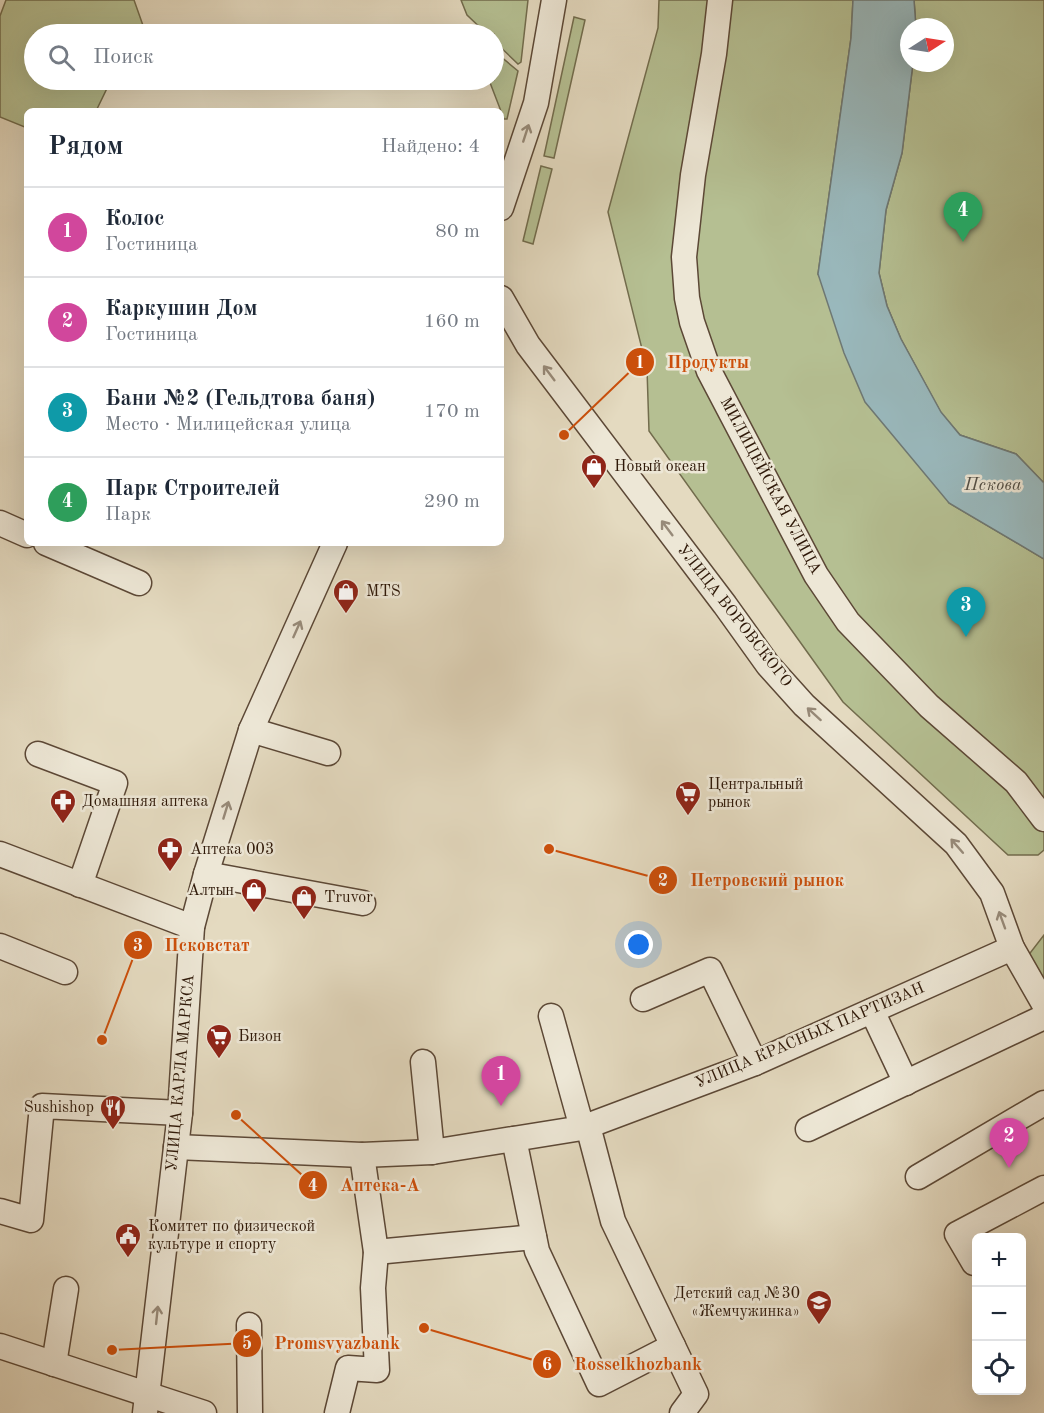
<!DOCTYPE html>
<html lang="ru">
<head>
<meta charset="utf-8">
<style>
  :root { --surface:#fff; --page:#f6f6f7; --text:#1f2937; --muted:#747a83; --line:#e0e1e3; --accent:#8f2418 }
  body { margin:0; font-family:"Old Standard TT",serif; background:var(--page); color:var(--text) }
  .controls { position:absolute; right:18px; bottom:18px; display:grid; overflow:hidden; border-radius:9px; box-shadow:0 6px 24px #0002 }
  .controls button { width:54px; height:54px; display:grid; place-items:center; padding:0; border:0; border-bottom:2px solid var(--line); background:var(--surface); color:var(--text); font:30px sans-serif }
  .compass { position:absolute; left:900px; top:18px; width:54px; height:54px; border-radius:50%; background:var(--surface); box-shadow:0 6px 24px #0002; rotate:78deg }
  .you { position:absolute; left:639px; top:945px; width:21px; height:21px; margin:-15px; border:4px solid #fff; border-radius:50%; background:#1a73e8; box-shadow:0 0 0 9px #1a73e833 }
  .badge { display:grid; place-items:center; width:39px; height:39px; border-radius:50%; background:var(--accent); color:#fff; font-size:20px; font-weight:700 }
  .pin { position:absolute; translate:-50% -50px; filter:drop-shadow(0 2px 3px #0008) }
  .pin::after { content:''; position:absolute; top:32px; width:21px; height:18px; background:inherit; clip-path:polygon(0 0,100% 0,50% 100%) }
  .list { margin:0; padding:0; list-style:none }
  h2 { display:flex; justify-content:space-between; align-items:center; height:78px; margin:0; padding:0 24px; font-size:26px }
  h2 small { font-size:20px; font-weight:400; color:var(--muted) }
  .list li { display:grid; grid-template-columns:39px 1fr auto; gap:18px; align-items:center; box-sizing:border-box; height:90px; padding:0 24px; border-top:2px solid var(--line) }
  .list b { display:block; font-size:22px; white-space:nowrap }
  .list p { margin:0; font-size:20px; white-space:nowrap; color:var(--muted) }
  .list em { font-size:20px; font-style:normal; color:var(--muted) }
  .icon { flex:none; width:33px; height:33px; fill:none; stroke:currentColor; stroke-width:2; stroke-linecap:round; stroke-linejoin:round }
  .map { position:relative; flex:none; width:1044px; height:1413px; overflow:hidden }
  .search { position:absolute; background:var(--surface); box-shadow:0 6px 24px #0002; left:24px; top:24px; width:480px; height:66px; display:flex; align-items:center; gap:15px; box-sizing:border-box; padding:0 21px; border-radius:33px; color:var(--muted); font-size:22px }
  .panel { position:absolute; background:var(--surface); box-shadow:0 6px 24px #0002; left:24px; top:108px; width:480px; height:438px; border-radius:9px }
  .map>svg:first-child { display:block }
  .green { fill:#b5bf92; stroke:#726c4d; stroke-width:1.5 }
  .water { fill:#99b8bc; stroke:#6e7874; stroke-width:1.5 }
  .lines { fill:none; stroke-linecap:round; stroke-linejoin:round }
  .minor-casing { stroke:#5c4836; stroke-width:27 }
  .minor { stroke:#ede7d6; stroke-width:24 }
  .oneway { stroke:#978a79 }
  .labels { text-anchor:middle; dominant-baseline:central; stroke-width:5; stroke-linejoin:round; paint-order:stroke }
  .poi-label { font-size:16px; fill:#2e1808; stroke:#ede7d6; text-anchor:start }
  .street-label { font-size:16px; fill:#2e1808; stroke:#ede7d6 }
  .water-label { font-size:18px; font-style:italic; fill:#535047; stroke:#ede7d6 }
  .leader { fill:none; stroke:#cc4f0b; stroke-width:2 }
  .callout-dot { fill:#cc4f0b; stroke:#ede7d6; stroke-width:2 }
  .mark-label { font-size:18px; text-anchor:middle; font-weight:bold; fill:#fff }
  .callout-label { font-size:18px; text-anchor:middle; font-weight:bold; fill:#cc4f0b; stroke:#ede7d6; stroke-width:5; stroke-linejoin:round; paint-order:stroke }
</style>
</head>
<body>
<div class="map">
<svg width="1044" height="1413" viewBox="0 0 1044 1413">
  <rect width="100%" height="100%" fill="#e4dac0"/>
  <filter id="stains"><feTurbulence type="fractalNoise" baseFrequency=".00333" numOctaves="4"/><feColorMatrix values="0 0 0 0 .2 0 0 0 0 .09 0 0 0 0 .02 0 0 0 .5 -.17"/></filter>
  <radialGradient id="worn" r=".72"><stop offset=".6" stop-color="#630" stop-opacity="0"/><stop offset="1" stop-color="#630" stop-opacity=".3"/></radialGradient>
  <!-- green -->
  <g class="green">
    <polygon points="6,0 134,0 146,34 34,34 34,80 111,80 96,111 27,111 27,128 0,117 0,16"/>
    <polygon points="461,0 528,0 521,62 518,64 494,41 494,34 487,34 467,15"/>
    <polygon points="659,0 853,0 851,38 818,274 949,503 1044,559 1044,850 1038,855 1008,855 843,702 649,431 647,369 608,212 658,28"/>
    <polygon points="914,0 1044,0 1044,483 1016,454 960,435 941,413 901,339 887,306 879,273 886,210 902,153 913,63 945,63 945,27 916,27"/>
    <polygon points="574,17 585,20 554,158 544,156"/>
    <polygon points="494,51 518,71 507,119 504,119 489,80 494,80"/>
    <polygon points="541,166 552,169 533,244 523,241"/>
    <polygon points="1044,935 1044,989 1027,957"/>
  </g>
  <!-- water -->
  <polygon class="water" points="853,0 914,0 916,27 909,27 909,63 913,63 902,153 886,210 879,273 887,306 901,339 941,412 960,435 1016,454 1044,483 1044,559 949,503 865,402 844,353 818,274 851,38"/>
  <g class="lines">
    <defs>
      <g id="minor">
        <polyline points="720,0 714,54 693,175 684,257 687,298 692,322 709,371 816,575 848,622 929,706 1016,782 1044,819"/>
        <polyline points="501,208 536,103 554,0"/>
        <polyline points="501,298 528,345 725,605 768,665 804,705 956,844 992,893 1012,948 1044,1004"/>
        <polyline points="0,523 27,535"/>
        <polyline points="46,543 139,583"/>
        <polyline points="251,730 328,753"/>
        <polyline points="38,754 115,783 80,885"/>
        <polyline points="0,854 192,927"/>
        <polyline points="206,874 363,903"/>
        <polyline points="0,946 65,972"/>
        <polyline points="643,999 710,970 755,1063"/>
        <polyline points="872,1011 906,1083"/>
        <polyline points="551,1016 582,1128"/>
        <polyline points="423,1062 432,1152"/>
        <polyline points="808,1129 1044,1017"/>
        <polyline points="514,1139 537,1251 599,1384 673,1346 613,1221 588,1126"/>
        <polyline points="176,1147 362,1155 432,1152 582,1128 755,1063 1012,948"/>
        <polyline points="918,1177 1044,1103"/>
        <polyline points="0,1211 31,1220 42,1106 180,1113"/>
        <polyline points="376,1252 534,1237"/>
        <polyline points="974,1263 957,1234 1044,1188"/>
        <polyline points="249,1325 250,1413"/>
        <polyline points="0,1346 204,1413"/>
        <polyline points="673,1346 696,1394 682,1413"/>
        <polyline points="54,1364 66,1289"/>
        <polyline points="145,1413 180,1113 192,927 206,874 251,730 335,543"/>
        <polyline points="337,1413 348,1368 377,1370 373,1288 376,1252 362,1155"/>
      </g>
    </defs>
    <!-- minor casing -->
    <use href="#minor" class="minor-casing"/>
    <!-- minor -->
    <use href="#minor" class="minor"/>
  </g>
  <!-- one-way arrows -->
  <defs><path id="oneway-shaft" d="M-6 0H5M1.5-3L5.5 0L1.5 3" fill="none" stroke-width="1.6" stroke-linecap="round" stroke-linejoin="round" transform="scale(1.5)"/></defs>
  <g class="oneway">
    <use href="#oneway-shaft" transform="translate(526 133) rotate(-72)"/>
    <use href="#oneway-shaft" transform="translate(549 373) rotate(-127)"/>
    <use href="#oneway-shaft" transform="translate(667 528) rotate(-127)"/>
    <use href="#oneway-shaft" transform="translate(297 629) rotate(-66)"/>
    <use href="#oneway-shaft" transform="translate(814 714) rotate(-138)"/>
    <use href="#oneway-shaft" transform="translate(226 810) rotate(-73)"/>
    <use href="#oneway-shaft" transform="translate(957 846) rotate(-131)"/>
    <use href="#oneway-shaft" transform="translate(1002 920) rotate(-110)"/>
    <use href="#oneway-shaft" transform="translate(157 1315) rotate(-84)"/>
  </g>
  <!-- icons -->
  <defs>
    <symbol id="shop-pin" viewBox="-11 -11 22 30"><path d="M0 17L-7.5 6A9.5 9.5 0 1 1 7.5 6Z" fill="#8f2418" stroke="#ede7d6"/><path d="M-5-2.5h2.3a2.7 3.5 0 0 1 5.4 0H5L5.5 6h-11ZM-1.5-2.5h3a1.5 2.3 0 0 0-3 0Z" fill="#fff"/></symbol>
    <symbol id="supermarket-pin" viewBox="-11 -11 22 30"><path d="M0 17L-7.5 6A9.5 9.5 0 1 1 7.5 6Z" fill="#8f2418" stroke="#ede7d6"/><path d="M-6-5.5h2.5l.6 2H6L4.5 2H-2.5L-4.4-4H-6ZM-1.5 3.2a1.3 1.3 0 1 0 .1 0ZM3 3.2a1.3 1.3 0 1 0 .1 0Z" fill="#fff"/></symbol>
    <symbol id="pharmacy-pin" viewBox="-11 -11 22 30"><path d="M0 17L-7.5 6A9.5 9.5 0 1 1 7.5 6Z" fill="#8f2418" stroke="#ede7d6"/><path d="M-2-6h4v4h4v4h-4v4h-4v-4h-4v-4h4Z" fill="#fff"/></symbol>
    <symbol id="restaurant-pin" viewBox="-11 -11 22 30"><path d="M0 17L-7.5 6A9.5 9.5 0 1 1 7.5 6Z" fill="#8f2418" stroke="#ede7d6"/><path d="M-5-6h1v4h1v-4h1v4h1v-4h1v5L-1.5 .5V6h-2V.5L-5-1ZM5-6V6H3V1.5H1.5Q1.5-4 5-6Z" fill="#fff"/></symbol>
    <symbol id="civic-pin" viewBox="-11 -11 22 30"><path d="M0 17L-7.5 6A9.5 9.5 0 1 1 7.5 6Z" fill="#8f2418" stroke="#ede7d6"/><path d="M-.6-6.5H3V-4.5H.6V-3L4-1V1h2V6H-6V1h2V-1L-.6-3ZM-1.2 2.5V6h2.4V2.5Z" fill="#fff"/></symbol>
    <symbol id="school-pin" viewBox="-11 -11 22 30"><path d="M0 17L-7.5 6A9.5 9.5 0 1 1 7.5 6Z" fill="#8f2418" stroke="#ede7d6"/><path d="M0-5L7-2L0 1L-7-2ZM-4 1L0 2.5L4 1V4Q0 6-4 4Z" fill="#fff"/></symbol>
  </defs>
  <g fill-rule="evenodd">
    <use href="#shop-pin" x="579" y="452" width="30" height="40"/>
    <use href="#shop-pin" x="331" y="577" width="30" height="40"/>
    <use href="#supermarket-pin" x="673" y="779" width="30" height="40"/>
    <use href="#pharmacy-pin" x="48" y="787" width="30" height="40"/>
    <use href="#pharmacy-pin" x="155" y="835" width="30" height="40"/>
    <use href="#shop-pin" x="239" y="876" width="30" height="40"/>
    <use href="#shop-pin" x="289" y="883" width="30" height="40"/>
    <use href="#supermarket-pin" x="204" y="1022" width="30" height="40"/>
    <use href="#restaurant-pin" x="98" y="1093" width="30" height="40"/>
    <use href="#civic-pin" x="113" y="1221" width="30" height="40"/>
    <use href="#school-pin" x="804" y="1288" width="30" height="40"/>
  </g>
  <g class="labels">
    <!-- poi labels -->
    <g class="poi-label">
      <text x="614" y="467">Новый океан</text>
      <text x="366" y="592">MTS</text>
      <text x="708" y="785">Центральный<tspan x="708" dy="18">рынок</tspan></text>
      <text x="82" y="802">Домашняя аптека</text>
      <text x="190" y="850">Аптека 003</text>
      <text x="234" y="891" text-anchor="end">Алтын</text>
      <text x="324" y="898">Truvor</text>
      <text x="238" y="1037">Бизон</text>
      <text x="94" y="1108" text-anchor="end">Sushishop</text>
      <text x="148" y="1227">Комитет по физической<tspan x="148" dy="18">культуре и спорту</tspan></text>
      <text x="800" y="1294" text-anchor="end">Детский сад №30<tspan x="800" dy="18">«Жемчужинка»</tspan></text>
    </g>
    <!-- street labels -->
    <g class="street-label">
      <text transform="translate(770 486) rotate(62)">МИЛИЦЕЙСКАЯ УЛИЦА</text>
      <text transform="translate(734 616) rotate(52)">УЛИЦА ВОРОВСКОГО</text>
      <text transform="translate(810 1036) rotate(-23)">УЛИЦА КРАСНЫХ ПАРТИЗАН</text>
      <text transform="translate(181 1073) rotate(-85)">УЛИЦА КАРЛА МАРКСА</text>
    </g>
    <!-- water labels -->
    <g class="water-label">
      <text x="993" y="485">Пскова</text>
    </g>
  </g>
  <!-- callouts -->
  <path class="leader" d="M564 435L640 362M549 849L663 880M102 1040L138 945M236 1115L313 1185M112 1350L247 1343M424 1328L547 1364"/>
  <g class="callout-dot">
    <circle cx="564" cy="435" r="6"/>
    <circle cx="549" cy="849" r="6"/>
    <circle cx="102" cy="1040" r="6"/>
    <circle cx="236" cy="1115" r="6"/>
    <circle cx="112" cy="1350" r="6"/>
    <circle cx="424" cy="1328" r="6"/>
    <circle cx="640" cy="362" r="15"/>
    <circle cx="663" cy="880" r="15"/>
    <circle cx="138" cy="945" r="15"/>
    <circle cx="313" cy="1185" r="15"/>
    <circle cx="247" cy="1343" r="15"/>
    <circle cx="547" cy="1364" r="15"/>
  </g>
  <g class="mark-label">
    <text x="640" y="368">1</text>
    <text x="663" y="886">2</text>
    <text x="138" y="951">3</text>
    <text x="313" y="1191">4</text>
    <text x="247" y="1349">5</text>
    <text x="547" y="1370">6</text>
  </g>
  <g class="callout-label">
    <text x="708" y="368">Продукты</text>
    <text x="767" y="886">Петровский рынок</text>
    <text x="207" y="951">Псковстат</text>
    <text x="380" y="1191">Аптека-А</text>
    <text x="337" y="1349">Promsvyazbank</text>
    <text x="638" y="1370">Rosselkhozbank</text>
  </g>
  <rect width="100%" height="100%" filter="url(#stains)"/>
  <rect width="100%" height="100%" fill="url(#worn)"/>
</svg>
<div class="controls">
<button>+</button>
<button>−</button>
<button><svg class="icon" aria-label="locate" viewBox="0 0 24 24"><circle cx="12" cy="12" r="6"/><path d="M12 2v4M12 18v4M2 12h4M18 12h4"/></svg></button>
</div>
<svg class="compass" viewBox="-18 -18 36 36"><path d="M0-13l5 13h-10z" fill="#e53935"/><path d="M0 13l5-13h-10z" fill="#747a83"/></svg>
<div class="you"></div>
<div class="pin badge" style="left:501px;top:1106px;background:#d1479c">1</div>
<div class="pin badge" style="left:1009px;top:1168px;background:#d1479c">2</div>
<div class="pin badge" style="left:966px;top:637px;background:#0f9aa8">3</div>
<div class="pin badge" style="left:963px;top:242px;background:#2e9e5b">4</div>
<div class="search"><svg class="icon" aria-label="search" viewBox="0 0 24 24"><circle cx="10" cy="10" r="6"/><path d="M15 15l6 6"/></svg>Поиск</div>
<section class="panel">
<h2>Рядом<small>Найдено: 4</small></h2>
<ul class="list">
<li><span class="badge" style="background:#d1479c">1</span><div><b>Колос</b><p>Гостиница</p></div><em>80 m</em></li>
<li><span class="badge" style="background:#d1479c">2</span><div><b>Каркушин Дом</b><p>Гостиница</p></div><em>160 m</em></li>
<li><span class="badge" style="background:#0f9aa8">3</span><div><b>Бани №2 (Гельдтова баня)</b><p>Место · Милицейская улица</p></div><em>170 m</em></li>
<li><span class="badge" style="background:#2e9e5b">4</span><div><b>Парк Строителей</b><p>Парк</p></div><em>290 m</em></li>
</ul>
</section>
</div>
</body>
</html>
